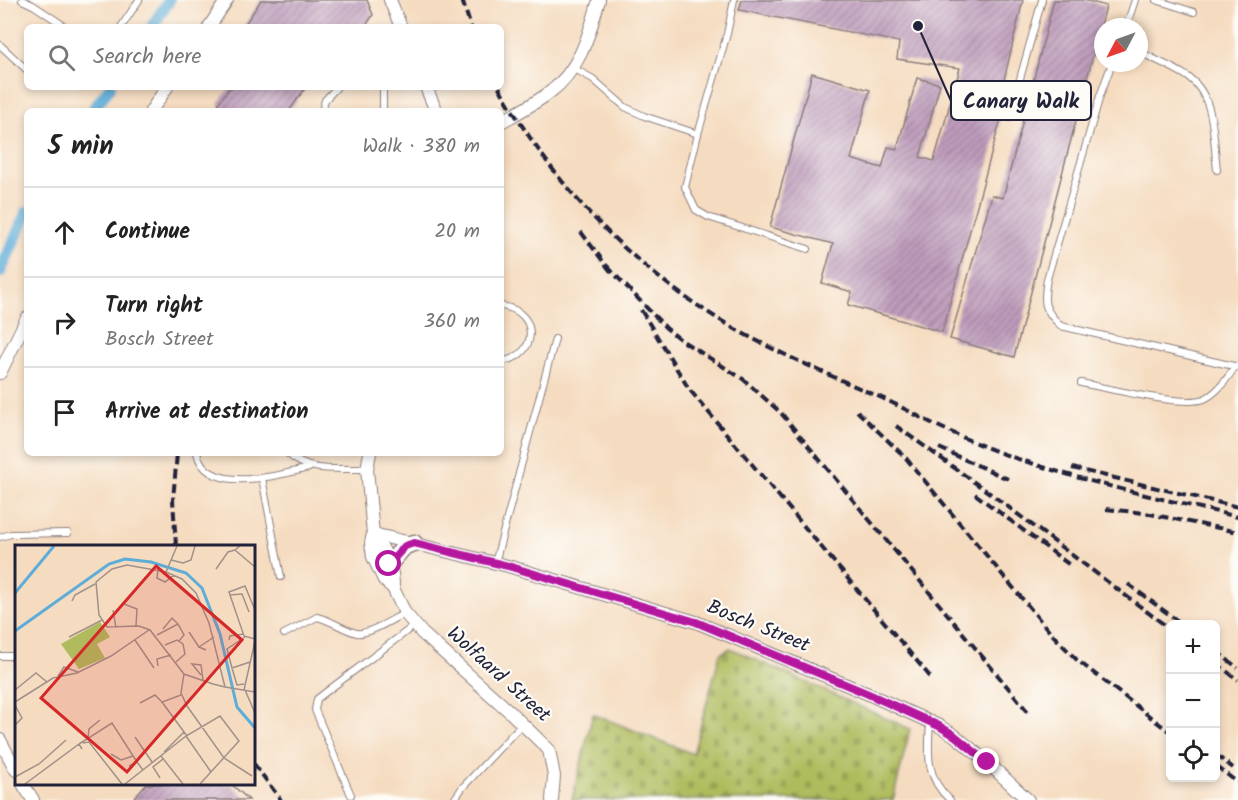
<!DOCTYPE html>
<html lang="en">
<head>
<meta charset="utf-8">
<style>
  :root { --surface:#fff; --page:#f6f6f6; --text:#222; --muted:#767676; --line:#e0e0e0 }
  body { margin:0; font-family:Kalam,sans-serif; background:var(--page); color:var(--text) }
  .controls { position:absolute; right:18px; bottom:18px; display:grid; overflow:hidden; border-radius:9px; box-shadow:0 3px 9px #0003 }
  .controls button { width:54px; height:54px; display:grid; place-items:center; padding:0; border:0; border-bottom:2px solid var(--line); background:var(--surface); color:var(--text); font:30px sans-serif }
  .compass { position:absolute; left:1094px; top:18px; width:54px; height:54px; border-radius:50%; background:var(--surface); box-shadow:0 3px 9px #0003; rotate:229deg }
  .stop { position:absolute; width:18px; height:18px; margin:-14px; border:4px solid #b5179e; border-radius:50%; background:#fff }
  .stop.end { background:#b5179e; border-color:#fff; box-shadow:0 2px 6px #0008 }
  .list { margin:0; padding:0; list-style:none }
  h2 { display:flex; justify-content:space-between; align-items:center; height:78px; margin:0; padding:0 24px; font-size:26px }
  h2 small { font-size:20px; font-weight:400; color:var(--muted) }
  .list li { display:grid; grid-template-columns:39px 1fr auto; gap:18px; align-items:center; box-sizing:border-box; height:90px; padding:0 24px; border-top:2px solid var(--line) }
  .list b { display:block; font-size:22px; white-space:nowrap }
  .list p { margin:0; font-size:20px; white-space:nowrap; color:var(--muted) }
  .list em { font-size:20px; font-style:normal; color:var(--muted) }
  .icon { flex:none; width:33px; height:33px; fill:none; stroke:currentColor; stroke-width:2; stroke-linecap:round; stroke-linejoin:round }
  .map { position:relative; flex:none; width:1238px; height:800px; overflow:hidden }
  .search { position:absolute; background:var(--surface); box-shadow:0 3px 9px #0003; left:24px; top:24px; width:480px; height:66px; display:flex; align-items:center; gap:15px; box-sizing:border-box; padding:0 21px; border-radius:9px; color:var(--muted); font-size:22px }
  .panel { position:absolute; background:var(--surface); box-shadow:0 3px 9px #0003; left:24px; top:108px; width:480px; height:348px; border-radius:9px }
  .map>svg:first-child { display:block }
  .cemetery { fill:url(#cemetery-stones); stroke:#686e4c; stroke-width:1.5 }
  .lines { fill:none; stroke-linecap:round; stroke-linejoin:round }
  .canal { stroke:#5eadd8; stroke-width:12 }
  .building { fill:url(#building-hatch) }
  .lane-casing { stroke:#8c7e7d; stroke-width:8 }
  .street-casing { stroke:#8c7e7d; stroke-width:14 }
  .secondary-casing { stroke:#8c7e7d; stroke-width:19 }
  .lane { stroke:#fff; stroke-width:6 }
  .street { stroke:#fff; stroke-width:12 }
  .secondary { stroke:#fff; stroke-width:16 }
  .rail { stroke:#22223b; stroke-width:4; stroke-dasharray:9 4.5; stroke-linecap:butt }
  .route { stroke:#b5179e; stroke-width:8 }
  .labels { text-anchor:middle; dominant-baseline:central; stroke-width:4.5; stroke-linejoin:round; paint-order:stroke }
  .street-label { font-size:20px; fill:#22223b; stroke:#fdfcf7 }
  .inset-river { fill:none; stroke:#5eadd8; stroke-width:3 }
  .inset-road { fill:none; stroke:#a1918a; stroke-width:1.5 }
  .view { fill:#d62828; fill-opacity:0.15; stroke:#d62828; stroke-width:3 }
  .inset-edge { fill:none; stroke:#22223b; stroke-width:3 }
  .leader { fill:none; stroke:#22223b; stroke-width:2 }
  .callout-dot { fill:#22223b; stroke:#fdfcf7; stroke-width:2 }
  .callout { fill:#fdfcf7; stroke:#22223b; stroke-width:2 }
  .callout-label { font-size:21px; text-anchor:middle; font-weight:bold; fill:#22223b }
</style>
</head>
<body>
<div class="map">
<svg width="1238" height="800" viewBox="0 0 1238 800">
  <defs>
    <pattern id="cemetery-stones" width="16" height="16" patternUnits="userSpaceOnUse" patternTransform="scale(1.5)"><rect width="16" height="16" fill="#afbb5c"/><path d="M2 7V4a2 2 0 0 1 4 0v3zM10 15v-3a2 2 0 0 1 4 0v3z" fill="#96a051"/></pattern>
    <pattern id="building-hatch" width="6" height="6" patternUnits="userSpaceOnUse" patternTransform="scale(1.5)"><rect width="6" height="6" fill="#be9bbb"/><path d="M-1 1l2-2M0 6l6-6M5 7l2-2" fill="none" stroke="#9a7e99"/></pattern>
  </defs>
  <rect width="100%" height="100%" fill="#fdfcf7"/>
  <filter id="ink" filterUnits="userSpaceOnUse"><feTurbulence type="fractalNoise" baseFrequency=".0167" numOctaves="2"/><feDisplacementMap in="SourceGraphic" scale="12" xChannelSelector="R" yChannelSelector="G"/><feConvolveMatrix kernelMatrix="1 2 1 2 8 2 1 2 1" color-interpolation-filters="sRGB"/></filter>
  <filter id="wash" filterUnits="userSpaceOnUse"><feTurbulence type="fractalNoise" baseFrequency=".008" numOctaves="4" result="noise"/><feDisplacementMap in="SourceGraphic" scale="24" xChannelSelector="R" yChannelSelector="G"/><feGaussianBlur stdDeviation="1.35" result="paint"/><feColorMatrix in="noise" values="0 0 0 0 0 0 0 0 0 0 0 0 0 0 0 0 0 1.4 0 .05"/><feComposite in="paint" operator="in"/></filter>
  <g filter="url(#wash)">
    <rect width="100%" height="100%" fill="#f5dbbf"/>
    <!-- cemetery -->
    <polygon class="cemetery" points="730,648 910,729 893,800 572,800 593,714 693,754 720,654"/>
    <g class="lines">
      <!-- canal -->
      <g class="canal">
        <polyline points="152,27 169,0"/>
        <polyline points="92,111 110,87"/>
        <polyline points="0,272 27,212"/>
      </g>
    </g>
    <g id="blocks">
      <!-- building -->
      <g class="building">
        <polygon points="261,0 367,0 373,15 365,27 243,27"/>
        <polygon points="742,0 1023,0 1004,80 1011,82 942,332 848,305 852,292 822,283 833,244 770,227 812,73 870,90 851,159 882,168 888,147 897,149 917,78 940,84 920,157 934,161 960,68 897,59 899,42 739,10"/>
        <polygon points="1054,0 1084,0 1106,6 1014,357 950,339 992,195 1003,198"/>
        <polygon points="230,87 306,87 289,111 228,111 218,104"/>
        <polygon points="146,784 231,784 249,800 132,800"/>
      </g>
    </g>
  </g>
  <g filter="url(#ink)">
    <use href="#blocks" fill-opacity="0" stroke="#8c7e7d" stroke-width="1.5"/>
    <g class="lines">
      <defs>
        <g id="lane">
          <polyline points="22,0 33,5 66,27"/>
          <polyline points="1156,0 1194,12"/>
          <polyline points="121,27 139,0"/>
          <polyline points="1126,27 1135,0"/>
          <polyline points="0,45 27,70"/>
          <path d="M1139 51C1154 60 1171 66 1185 75 1216 93 1213 138 1217 170"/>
          <path d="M1112 63 1100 96 1047 279C1043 303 1043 309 1061 326L1238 367"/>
          <polyline points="573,68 593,79 625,107 644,116 698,134 727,34 734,0"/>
          <polyline points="322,111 325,100 337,87"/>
          <polyline points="383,111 383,87"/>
          <polyline points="1009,118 1042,0"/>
          <polyline points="698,134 685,187 696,210 708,217 808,249"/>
          <path d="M501 306C541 311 538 358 501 361"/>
          <path d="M1081 383C1106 388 1183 407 1204 399 1218 393 1227 378 1236 366"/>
          <path d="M197 453C207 496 280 475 309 468"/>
          <path d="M287 453C308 474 338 468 367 469"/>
          <polyline points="262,478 281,577"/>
          <polyline points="0,537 11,534 68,533"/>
          <polyline points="495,563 555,339"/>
          <path d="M284 634 317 617C331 620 344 630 357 633 369 635 394 618 405 613"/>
          <polyline points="0,656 16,656"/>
          <path d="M930 722C928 753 925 777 950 800"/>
          <polyline points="351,795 315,710 317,699 326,692 415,625"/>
          <polyline points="454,800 462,788 522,724"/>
        </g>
        <g id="street">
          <polyline points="390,0 401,27"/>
          <polyline points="209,27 227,0"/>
          <polyline points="426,87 436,111"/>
          <polyline points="151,111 167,87"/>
          <path d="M501 122C517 113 534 104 549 93 580 70 589 35 599 0"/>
          <polyline points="0,373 27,318"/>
          <polyline points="370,453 367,469 373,534 371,543 373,557 384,580 393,588 405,613 422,633 509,711 549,750 554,776 552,800"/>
          <polyline points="373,534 508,566 696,622 866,693 939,726 954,735 987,762 1028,800"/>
          <path d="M373 534C385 550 394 568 393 588"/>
          <polyline points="0,740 16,770"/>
          <polyline points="23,784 33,800"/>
        </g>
        <polyline id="secondary" points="389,564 405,546 414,543"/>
      </defs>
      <!-- lane casing -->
      <use href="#lane" class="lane-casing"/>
      <!-- street casing -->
      <use href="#street" class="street-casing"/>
      <!-- secondary casing -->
      <use href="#secondary" class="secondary-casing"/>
      <!-- lane -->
      <use href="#lane" class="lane"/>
      <!-- street -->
      <use href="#street" class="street"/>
      <!-- secondary -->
      <use href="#secondary" class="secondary"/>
      <!-- rail -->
      <g class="rail">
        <polyline points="462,0 471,27"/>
        <path d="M499 87C557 192 640 277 746 335 789 358 836 378 882 398 905 408 927 422 951 432 977 444 1004 455 1031 463 1099 486 1169 500 1238 517"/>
        <polyline points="581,232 612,273"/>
        <polyline points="607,266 666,328 681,340 743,379 781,413 1029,713"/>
        <polyline points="641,310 689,389 932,679"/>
        <polyline points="857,411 905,457 1049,631 1077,660 1170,732"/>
        <polyline points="896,426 995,497 1170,629"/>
        <polyline points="939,448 1008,479"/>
        <polyline points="1072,468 1238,507"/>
        <polyline points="975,494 1071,566"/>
        <polyline points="1106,509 1145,513 1238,532"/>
        <polyline points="176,546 173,500 177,453"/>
        <polyline points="1128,584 1182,624"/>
        <polyline points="1216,651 1238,668"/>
        <polyline points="1216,663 1238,680"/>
        <polyline points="1216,755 1233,768"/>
        <polyline points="254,764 281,800"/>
        <polyline points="1216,766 1238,783"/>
      </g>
    </g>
  </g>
  <g class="lines" filter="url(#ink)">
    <!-- route -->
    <polyline class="route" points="389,564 405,546 414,543 508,566 696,622 866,693 939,726 954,735 987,762"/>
  </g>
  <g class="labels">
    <!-- street labels -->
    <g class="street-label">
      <text transform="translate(758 627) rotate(22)">Bosch Street</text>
      <text transform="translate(498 675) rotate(42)">Wolfaard Street</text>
    </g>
  </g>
  <!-- overview -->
  <g transform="translate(15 545)">
    <rect width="240" height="240" fill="#f5dbbf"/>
    <path d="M85 77 95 92 82 99 90 113 64 124 46 99Z" fill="#afbb5c"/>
    <path class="inset-river" d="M0 48 39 1M0 86 94 19 110 14 136 17 171 28 187 43 205 89 222 162 240 183"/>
    <path class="inset-road" d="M225 1 220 5 240 22M156 15 168 18 176 15 180 1M201 24 213 7 220 5M143 25 142 33 150 37 159 30M151 27 162 1M215 50 229 91 240 94M57 56 60 50 80 39M109 59 122 64 121 81M98 65 101 83M234 67 227 49 215 50 214 47 230 41 240 65M148 84 157 73 163 79M174 87 184 102M142 90 163 79 169 90 164 96M54 92 87 75M230 92 212 104 217 123 235 117M120 95 139 123M214 95 215 91 229 89M150 100 162 95 168 99 170 109 161 117M191 105 184 102 199 92M143 121 142 114 156 110M217 123 222 140 229 139M169 129 166 148 172 161 209 213 237 231M186 130 177 119 186 120 188 135M43 131 49 122 63 127M210 142 194 78 181 48 167 34 151 27 112 20 97 24 81 37 84 70 92 82 124 81 135 85 169 129 198 139 210 142 240 147M0 145 21 128 32 137M229 145 240 96M230 145 240 168M166 150 147 157 172 191M0 157 38 133 62 128 96 111 134 85M125 158 140 150 147 157M0 160 7 173 0 180M171 191 196 227M120 192 137 217M73 193 74 184 85 175M68 198 74 197 107 239M64 199 97 178 122 217M149 207 169 187M96 209 106 215 118 211M146 211 168 239M114 221 122 217 128 225M0 232 24 219 51 195M145 233 138 222 148 214M10 239 64 199 67 204M110 239 171 191 205 171 224 196 185 239"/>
    <path class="view" d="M141 21 227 95 112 227 26 153Z"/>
    <rect width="240" height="240" class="inset-edge"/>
  </g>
  <!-- callouts -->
  <path class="leader" d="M918 26L951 101"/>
  <circle class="callout-dot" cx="918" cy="26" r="6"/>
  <rect class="callout" x="951" y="81" width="140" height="39" rx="6"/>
  <g class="callout-label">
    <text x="1021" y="108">Canary Walk</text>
  </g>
</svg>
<div class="controls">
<button>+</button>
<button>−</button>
<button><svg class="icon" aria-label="locate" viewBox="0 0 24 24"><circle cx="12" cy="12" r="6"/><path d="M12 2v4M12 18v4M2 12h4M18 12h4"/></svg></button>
</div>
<svg class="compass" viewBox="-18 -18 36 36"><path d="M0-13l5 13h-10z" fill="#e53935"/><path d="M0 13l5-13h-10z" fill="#767676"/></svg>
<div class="stop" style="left:389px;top:564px"></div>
<div class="stop end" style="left:987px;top:762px"></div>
<div class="search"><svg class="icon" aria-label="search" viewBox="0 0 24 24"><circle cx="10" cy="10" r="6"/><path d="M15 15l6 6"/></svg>Search here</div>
<section class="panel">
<h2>5 min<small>Walk · 380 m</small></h2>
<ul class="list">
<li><svg class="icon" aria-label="ahead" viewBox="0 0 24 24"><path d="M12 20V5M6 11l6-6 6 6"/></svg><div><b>Continue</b></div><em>20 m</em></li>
<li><svg class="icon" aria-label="right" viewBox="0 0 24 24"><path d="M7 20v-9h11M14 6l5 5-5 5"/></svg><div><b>Turn right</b><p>Bosch Street</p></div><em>360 m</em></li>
<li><svg class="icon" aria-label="arrive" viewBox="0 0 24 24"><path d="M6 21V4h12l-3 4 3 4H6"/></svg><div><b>Arrive at destination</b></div></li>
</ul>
</section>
</div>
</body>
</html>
